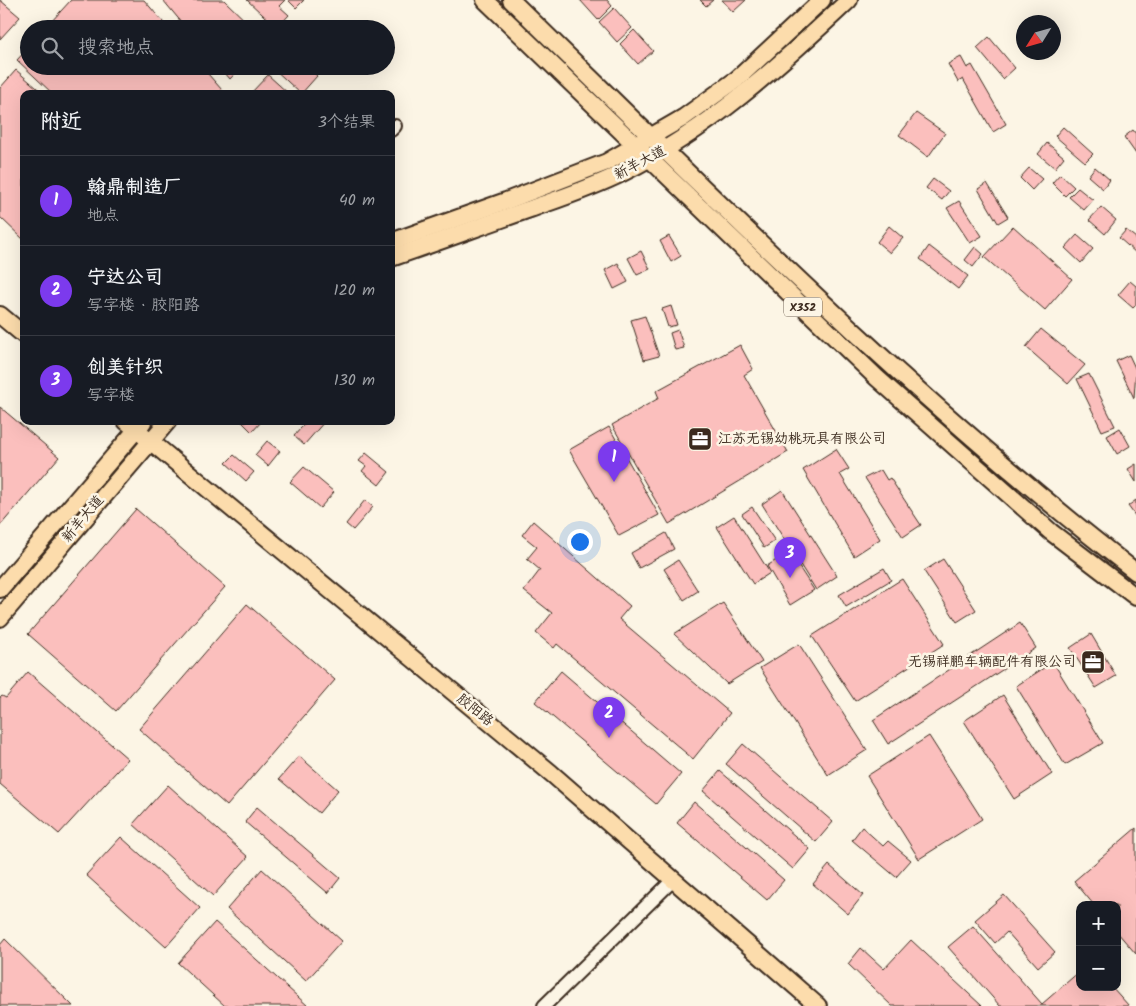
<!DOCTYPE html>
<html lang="zh">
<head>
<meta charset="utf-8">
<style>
  :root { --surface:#171b24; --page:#20242c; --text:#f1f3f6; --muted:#9ea1a6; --line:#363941; --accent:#7c3aed }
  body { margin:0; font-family:Kalam,"LXGW WenKai TC",sans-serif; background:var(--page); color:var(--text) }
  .controls { position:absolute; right:15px; bottom:15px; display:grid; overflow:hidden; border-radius:10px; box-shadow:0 5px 20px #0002 }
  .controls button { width:45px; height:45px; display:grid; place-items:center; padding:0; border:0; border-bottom:1px solid var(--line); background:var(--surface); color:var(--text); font:25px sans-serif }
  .compass { position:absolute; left:1016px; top:15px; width:45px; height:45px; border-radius:50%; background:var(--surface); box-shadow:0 5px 20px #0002; rotate:233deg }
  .you { position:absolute; left:579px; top:541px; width:18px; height:18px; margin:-12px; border:4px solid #fff; border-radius:50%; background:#1a73e8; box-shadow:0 0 0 8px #1a73e833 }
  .badge { display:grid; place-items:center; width:32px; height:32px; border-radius:50%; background:var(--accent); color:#fff; font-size:16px; font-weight:700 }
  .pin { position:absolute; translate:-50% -41px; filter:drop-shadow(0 1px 2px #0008) }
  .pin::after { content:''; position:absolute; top:26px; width:18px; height:15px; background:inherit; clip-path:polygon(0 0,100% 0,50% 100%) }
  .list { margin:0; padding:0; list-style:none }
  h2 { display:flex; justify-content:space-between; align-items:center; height:65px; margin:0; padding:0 20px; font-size:21px }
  h2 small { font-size:16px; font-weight:400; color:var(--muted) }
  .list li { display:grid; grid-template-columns:32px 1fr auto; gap:15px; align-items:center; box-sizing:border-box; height:90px; padding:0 20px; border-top:1px solid var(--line) }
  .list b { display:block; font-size:19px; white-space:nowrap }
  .list p { margin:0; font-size:16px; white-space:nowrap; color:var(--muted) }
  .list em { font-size:16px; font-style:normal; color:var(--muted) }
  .icon { flex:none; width:28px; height:28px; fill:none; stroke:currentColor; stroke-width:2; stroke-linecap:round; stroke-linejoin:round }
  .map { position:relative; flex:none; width:1136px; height:1006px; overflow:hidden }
  .search { position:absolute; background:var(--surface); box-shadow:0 5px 20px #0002; left:20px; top:20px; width:375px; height:55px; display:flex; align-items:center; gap:12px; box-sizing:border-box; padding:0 18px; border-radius:28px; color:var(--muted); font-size:19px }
  .panel { position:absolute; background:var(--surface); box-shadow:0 5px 20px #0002; left:20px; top:90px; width:375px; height:335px; border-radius:10px }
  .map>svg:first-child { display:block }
  .building { fill:#fbbfbd; stroke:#3b2a1e }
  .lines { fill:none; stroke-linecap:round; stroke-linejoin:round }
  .minor-casing { stroke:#3b2a1e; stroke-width:16 }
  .major-casing { stroke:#3b2a1e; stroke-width:20 }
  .minor { stroke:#fcf5e5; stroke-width:12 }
  .major { stroke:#fcdcac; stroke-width:16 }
  .labels { text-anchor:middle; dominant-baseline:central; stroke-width:5; stroke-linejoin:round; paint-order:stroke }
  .shield { fill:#fcf5e5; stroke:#75675a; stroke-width:1 }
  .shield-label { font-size:12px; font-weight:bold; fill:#3b2a1e }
  .street-label { font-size:14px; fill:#3b2a1e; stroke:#fcf5e5 }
  .poi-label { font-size:14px; fill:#3b2a1e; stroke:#fcf5e5; text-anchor:start }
</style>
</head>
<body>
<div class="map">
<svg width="1136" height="1006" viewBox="0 0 1136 1006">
  <rect width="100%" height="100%" fill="#fcf5e5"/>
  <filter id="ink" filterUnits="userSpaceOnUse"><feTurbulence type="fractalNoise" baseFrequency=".02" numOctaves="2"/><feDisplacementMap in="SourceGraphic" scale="10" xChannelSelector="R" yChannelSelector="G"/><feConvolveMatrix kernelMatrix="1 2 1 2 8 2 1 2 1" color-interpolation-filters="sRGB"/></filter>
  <g filter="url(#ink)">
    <!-- building -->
    <g class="building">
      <polygon points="0,0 20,17 0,39"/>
      <polygon points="71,0 144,0 169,29 56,29 50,23"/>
      <polygon points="163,0 224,0 254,29 187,29"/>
      <polygon points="247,0 285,0 279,6 289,15 277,28"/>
      <polygon points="288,0 304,0 296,8"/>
      <polygon points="580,0 607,0 612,6 598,20"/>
      <polygon points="700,0 713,0 706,6"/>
      <polygon points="722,0 746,0 733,12"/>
      <polygon points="614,8 632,28 617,42 599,22"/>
      <polygon points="634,30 653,51 638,64 620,44"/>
      <polygon points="989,37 1015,68 1003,79 977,48"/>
      <polygon points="29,47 29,66 201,66 222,90 218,94 53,94 17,60"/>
      <polygon points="961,57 967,68 972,65 1006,124 993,132 963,79 958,82 948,64"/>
      <polygon points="219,66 242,66 230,79"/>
      <polygon points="307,66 317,76 301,94 272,67"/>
      <polygon points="16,70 44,94 24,94 24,240 0,217 0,88"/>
      <polygon points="268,75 289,94 250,94"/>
      <polygon points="916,113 945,133 928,157 899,135"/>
      <polygon points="1063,127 1093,154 1085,162 1055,136"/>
      <polygon points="1133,130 1136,134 1136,154 1124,137"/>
      <polygon points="1047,143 1064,157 1055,168 1038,154"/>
      <polygon points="1095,167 1110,180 1103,189 1088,176"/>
      <polygon points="1029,168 1042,179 1032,190 1020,178"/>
      <polygon points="1060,174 1074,187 1065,196 1052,183"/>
      <polygon points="933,179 949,191 942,200 926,188"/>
      <polygon points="987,183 1008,217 998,223 978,189"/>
      <polygon points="1078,188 1093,200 1084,210 1069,197"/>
      <polygon points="959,201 982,236 970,243 947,208"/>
      <polygon points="1101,207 1116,220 1105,234 1089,220"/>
      <polygon points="889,226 903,238 890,253 877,242"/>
      <polygon points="1013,226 1072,279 1045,310 984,257"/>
      <polygon points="1126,230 1136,238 1136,253 1119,238"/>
      <polygon points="1077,235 1093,249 1081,263 1065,248"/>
      <polygon points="669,236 681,256 671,262 660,241"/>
      <polygon points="929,246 968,276 958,289 920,259"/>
      <polygon points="975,247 983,254 973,267 965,260"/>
      <polygon points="641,251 650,269 637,275 628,258"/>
      <polygon points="618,263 628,282 614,289 605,270"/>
      <polygon points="1130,281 1136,286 1136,305 1133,308 1118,295"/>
      <polygon points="671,306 677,325 668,327 662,309"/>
      <polygon points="645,316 659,356 644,360 631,320"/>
      <polygon points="1041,329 1085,365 1068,384 1026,347"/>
      <polygon points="678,330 684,348 675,350 670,333"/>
      <polygon points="740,345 753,369 744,375 788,452 669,524 612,425 659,398 656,391"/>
      <polygon points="1129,355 1136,370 1134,398 1116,361"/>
      <polygon points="1089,374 1115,426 1102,431 1077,379"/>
      <polygon points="0,407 59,457 0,526"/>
      <polygon points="241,421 262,421 252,432"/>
      <polygon points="307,421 325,421 304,445 294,436"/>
      <polygon points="609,427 659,515 619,536 569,450"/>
      <polygon points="1120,428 1130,446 1117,454 1107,436"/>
      <polygon points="267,441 280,451 268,466 255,455"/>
      <polygon points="836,449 849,469 840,474 880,539 854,556 803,470"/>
      <polygon points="366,453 389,472 379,485 362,471 366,466 359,461"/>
      <polygon points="234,455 254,472 246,481 226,463"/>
      <polygon points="1136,464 1136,482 1128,469"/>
      <polygon points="304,467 334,492 320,508 290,482"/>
      <polygon points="881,470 887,480 890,478 921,525 903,537 865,478"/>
      <polygon points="782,490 837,576 816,590 762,504"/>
      <polygon points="365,500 373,507 353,530 346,524"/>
      <polygon points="1136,500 1136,517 1128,506"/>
      <polygon points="752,507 775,541 764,548 742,514"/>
      <polygon points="136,509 225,587 116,711 28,634"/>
      <polygon points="734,516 770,573 753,584 717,527"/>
      <polygon points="533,521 630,606 619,619 730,713 693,759 557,644 554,648 536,633 552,613 524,591 540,570 527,559 537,547 522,535"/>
      <polygon points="666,533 674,549 639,568 631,553"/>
      <polygon points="789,552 814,590 790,605 767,566"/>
      <polygon points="943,559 976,610 957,622 924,571"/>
      <polygon points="678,560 698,591 684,600 664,569"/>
      <polygon points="884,568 891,580 846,607 839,595"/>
      <polygon points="902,579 944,644 855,701 812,636"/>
      <polygon points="723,603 762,662 727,684 674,634"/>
      <polygon points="247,604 335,680 227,806 139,729"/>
      <polygon points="1020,623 1036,648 888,744 873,720"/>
      <polygon points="1091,634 1116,676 1096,688 1070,648"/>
      <polygon points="799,644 867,750 828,775 760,668"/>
      <polygon points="1053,662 1103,743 1065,765 1016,686"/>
      <polygon points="561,671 681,774 656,804 535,702"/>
      <polygon points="28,672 128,759 59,834 0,784 0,698 2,696 6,698"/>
      <polygon points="1003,695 1052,774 1014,799 964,721"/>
      <polygon points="929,736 982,819 919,859 867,776"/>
      <polygon points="743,744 833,822 816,842 726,764"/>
      <polygon points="299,756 338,790 319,813 279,779"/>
      <polygon points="720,771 810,849 793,869 703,791"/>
      <polygon points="168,785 248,857 213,896 133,824"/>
      <polygon points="694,802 784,880 767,900 677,823"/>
      <polygon points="257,807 340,878 328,893 245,822"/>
      <polygon points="862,827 883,846 888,841 911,860 896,877 852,840"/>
      <polygon points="1136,828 1136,954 1117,932 1117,905 1094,905 1074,881"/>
      <polygon points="121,837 200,908 166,947 86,875"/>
      <polygon points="829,865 863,895 848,914 813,884"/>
      <polygon points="262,869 342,941 306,981 227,909"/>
      <polygon points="1004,895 1055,952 1038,967 1007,932 995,943 975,920"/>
      <polygon points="215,922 308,1006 225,1006 178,963"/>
      <polygon points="973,926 1042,1004 1080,971 1080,987 1112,987 1129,1006 1000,1006 948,947"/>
      <polygon points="5,939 73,1006 0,1006 0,945"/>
      <polygon points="911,940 982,1006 892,1006 848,964 861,948 884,969"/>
    </g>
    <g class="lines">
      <defs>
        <g id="minor">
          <polyline points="391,130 395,126"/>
          <polyline points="544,1006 673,880"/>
        </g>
        <g id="major">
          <polyline points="485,0 877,378 1051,532 1136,597"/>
          <path d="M511 0C713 197 913 400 1136 572"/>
          <polyline points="391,242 506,201 607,162 683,118 737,79 822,0"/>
          <path d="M391 258C438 242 484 225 530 209 561 198 592 188 622 173 709 130 779 66 849 0"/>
          <polyline points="0,315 24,335"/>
          <polyline points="126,421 551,773 818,1006"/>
          <polyline points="0,589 143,422"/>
          <polyline points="0,618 168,421"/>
        </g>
      </defs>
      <!-- minor casing -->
      <use href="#minor" class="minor-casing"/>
      <!-- major casing -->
      <use href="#major" class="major-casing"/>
      <!-- minor -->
      <use href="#minor" class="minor"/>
      <!-- major -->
      <use href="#major" class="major"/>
    </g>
  </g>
  <!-- icons -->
  <defs>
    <symbol id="office-square" viewBox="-11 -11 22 22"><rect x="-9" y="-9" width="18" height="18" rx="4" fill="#3b2a1e" stroke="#fcf5e5"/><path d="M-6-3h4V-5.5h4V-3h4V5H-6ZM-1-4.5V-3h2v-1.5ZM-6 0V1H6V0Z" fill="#fff"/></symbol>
  </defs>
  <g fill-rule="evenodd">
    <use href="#office-square" x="686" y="425" width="28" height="28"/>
    <use href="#office-square" x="1079" y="648" width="28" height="28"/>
  </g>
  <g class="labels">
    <!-- shield labels -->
    <rect class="shield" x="784" y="297.5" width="38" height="19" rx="4"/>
    <g class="shield-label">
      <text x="803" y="307">X352</text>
    </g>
    <!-- street labels -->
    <g class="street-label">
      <text transform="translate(640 163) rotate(-28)">新羊大道</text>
      <text transform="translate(83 519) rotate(-50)">新羊大道</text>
      <text transform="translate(475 710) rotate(39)">胶阳路</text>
    </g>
    <!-- poi labels -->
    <g class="poi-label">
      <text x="718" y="439">江苏无锡幼桃玩具有限公司</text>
      <text x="1076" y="662" text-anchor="end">无锡祥鹏车辆配件有限公司</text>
    </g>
  </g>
</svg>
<div class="controls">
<button>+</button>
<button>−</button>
</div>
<svg class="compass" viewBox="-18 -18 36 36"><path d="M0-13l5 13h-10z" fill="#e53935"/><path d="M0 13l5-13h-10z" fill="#9ea1a6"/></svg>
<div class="you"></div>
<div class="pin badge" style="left:614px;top:482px">1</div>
<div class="pin badge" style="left:609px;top:738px">2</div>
<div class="pin badge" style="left:790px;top:578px">3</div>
<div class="search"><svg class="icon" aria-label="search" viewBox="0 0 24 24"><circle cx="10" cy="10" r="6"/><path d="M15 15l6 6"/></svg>搜索地点</div>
<section class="panel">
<h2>附近<small>3个结果</small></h2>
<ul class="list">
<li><span class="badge">1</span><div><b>翰鼎制造厂</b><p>地点</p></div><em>40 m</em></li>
<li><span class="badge">2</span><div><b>宁达公司</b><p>写字楼 · 胶阳路</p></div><em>120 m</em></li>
<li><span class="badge">3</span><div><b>创美针织</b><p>写字楼</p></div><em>130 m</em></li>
</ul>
</section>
</div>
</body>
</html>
